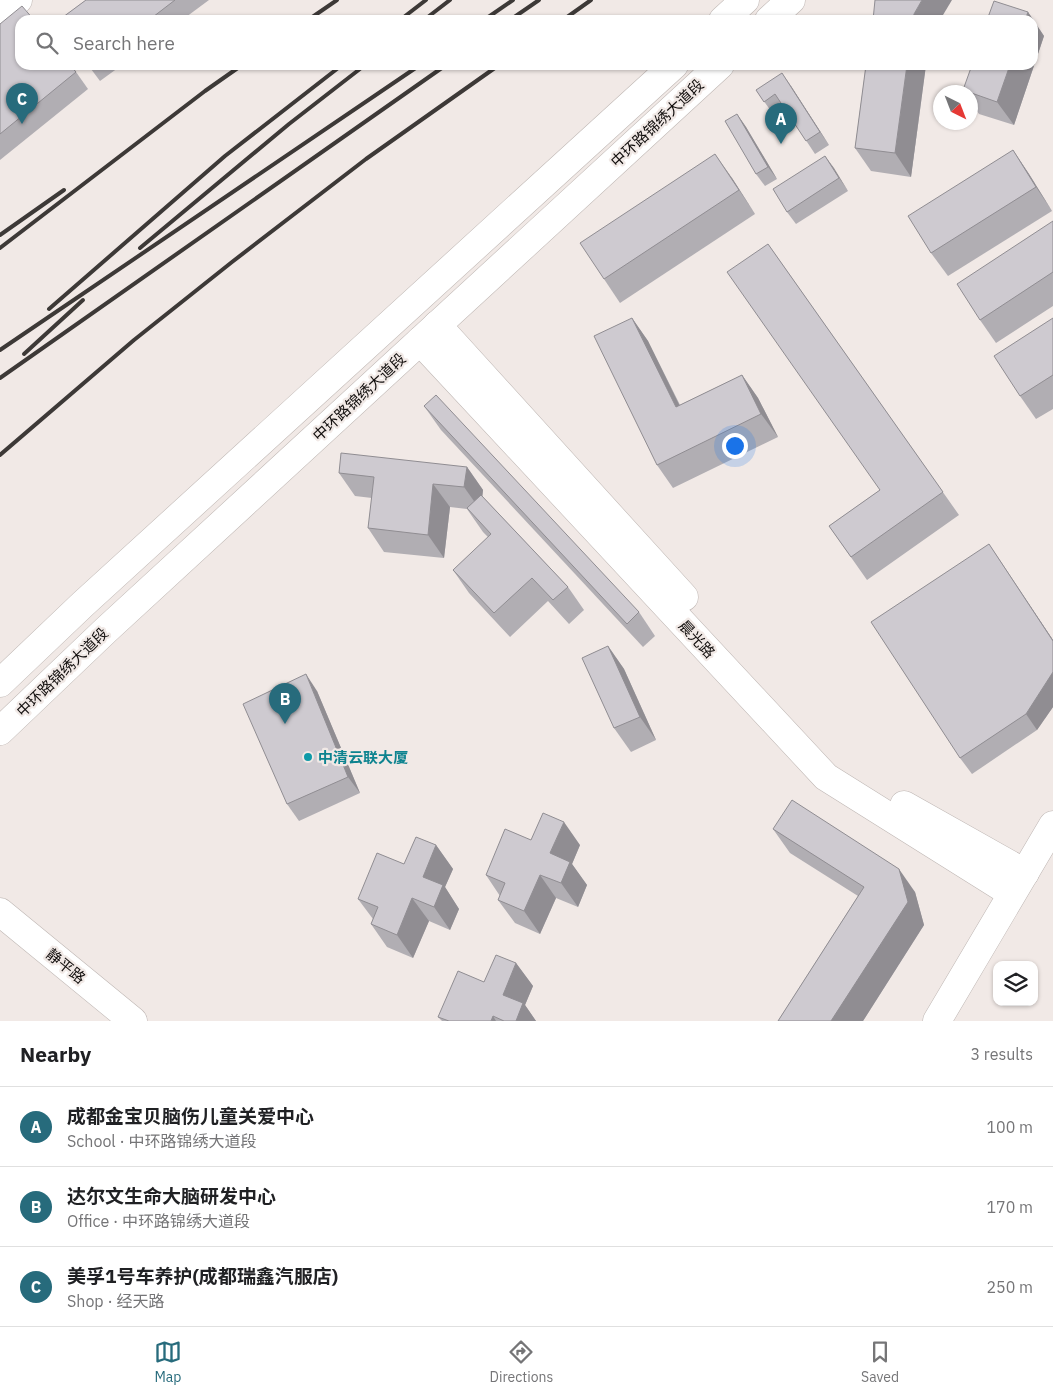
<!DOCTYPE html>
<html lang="en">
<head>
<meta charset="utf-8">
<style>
  :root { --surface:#fff; --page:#f2f2f2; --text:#202124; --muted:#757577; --line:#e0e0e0; --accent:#276b7c }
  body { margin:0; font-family:"IBM Plex Sans","Noto Sans SC",sans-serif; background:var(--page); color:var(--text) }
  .controls { position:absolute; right:15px; bottom:15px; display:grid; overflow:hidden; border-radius:10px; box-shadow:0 1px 4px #0004 }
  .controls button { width:45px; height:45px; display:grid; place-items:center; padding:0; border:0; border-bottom:1px solid var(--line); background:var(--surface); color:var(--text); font:25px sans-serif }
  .compass { position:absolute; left:933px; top:85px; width:45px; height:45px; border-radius:50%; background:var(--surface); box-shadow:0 1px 4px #0004; rotate:138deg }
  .you { position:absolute; left:734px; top:445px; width:18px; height:18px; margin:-12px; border:4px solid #fff; border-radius:50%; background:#1a73e8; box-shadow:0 0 0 8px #1a73e833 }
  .badge { display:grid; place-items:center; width:32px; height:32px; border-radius:50%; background:var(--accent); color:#fff; font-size:16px; font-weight:700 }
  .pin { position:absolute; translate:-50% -41px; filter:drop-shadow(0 1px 2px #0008) }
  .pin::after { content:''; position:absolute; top:26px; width:18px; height:15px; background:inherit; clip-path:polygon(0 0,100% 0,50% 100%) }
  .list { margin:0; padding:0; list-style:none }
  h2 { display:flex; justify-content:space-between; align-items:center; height:65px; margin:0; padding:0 20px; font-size:21px }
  h2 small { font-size:16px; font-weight:400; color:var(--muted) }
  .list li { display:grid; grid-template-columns:32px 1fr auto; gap:15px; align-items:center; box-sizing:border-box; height:80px; padding:0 20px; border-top:1px solid var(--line) }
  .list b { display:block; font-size:19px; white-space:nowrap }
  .list p { margin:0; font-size:16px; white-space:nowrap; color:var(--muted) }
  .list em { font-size:16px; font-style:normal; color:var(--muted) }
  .icon { flex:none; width:28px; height:28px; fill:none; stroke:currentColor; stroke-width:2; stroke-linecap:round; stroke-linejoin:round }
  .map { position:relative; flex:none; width:1053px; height:1021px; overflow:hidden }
  .search { position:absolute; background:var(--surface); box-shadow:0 1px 4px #0004; left:15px; right:15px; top:15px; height:55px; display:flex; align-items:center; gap:12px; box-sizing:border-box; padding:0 18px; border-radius:15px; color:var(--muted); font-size:19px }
  .sheet { height:305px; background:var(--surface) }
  nav { display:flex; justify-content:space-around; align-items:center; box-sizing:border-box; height:70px; border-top:1px solid var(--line); background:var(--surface); font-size:14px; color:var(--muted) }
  nav a { display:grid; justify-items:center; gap:2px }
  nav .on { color:var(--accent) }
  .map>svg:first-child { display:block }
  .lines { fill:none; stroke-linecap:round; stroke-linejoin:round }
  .minor-casing { stroke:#beb6b3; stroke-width:29 }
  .major-casing { stroke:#beb6b3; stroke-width:29 }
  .minor { stroke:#fff; stroke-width:28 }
  .major { stroke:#fff; stroke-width:28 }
  .rail { stroke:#3d3937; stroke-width:4 }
  .wall { fill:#b1aeb3 }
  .shaded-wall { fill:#908d92 }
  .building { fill:#cecad0; stroke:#908d92 }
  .culture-dot { fill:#0f9aa8; stroke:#f1e9e6; stroke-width:2 }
  .labels { text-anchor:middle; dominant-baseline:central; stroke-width:4.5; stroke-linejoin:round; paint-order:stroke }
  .street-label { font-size:15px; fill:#110e0d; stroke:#f1e9e6 }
  .culture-label { font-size:15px; font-weight:bold; fill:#0d838f; stroke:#f1e9e6; text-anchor:start }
</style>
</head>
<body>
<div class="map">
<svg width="1053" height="1021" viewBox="0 0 1053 1021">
  <rect width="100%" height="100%" fill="#f1e9e6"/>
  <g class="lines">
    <defs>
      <g id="minor">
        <polyline points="0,16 18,0"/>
        <polyline points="437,325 684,597"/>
        <polyline points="420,341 826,777 1011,893"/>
        <polyline points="904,805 1025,873"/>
        <polyline points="0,912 133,1021"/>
        <polyline points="937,1021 1053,825"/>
      </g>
      <g id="major">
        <polyline points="723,20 745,0"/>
        <polyline points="769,20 791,0"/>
        <polyline points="0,683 83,604 674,65"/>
        <polyline points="0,731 106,630 720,65"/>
      </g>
    </defs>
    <!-- minor casing -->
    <use href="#minor" class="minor-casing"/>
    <!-- major casing -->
    <use href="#major" class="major-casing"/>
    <!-- minor -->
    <use href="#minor" class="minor"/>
    <!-- major -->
    <use href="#major" class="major"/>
    <!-- rail -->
    <g class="rail">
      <polyline points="308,20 337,0"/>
      <polyline points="400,20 426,0"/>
      <polyline points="424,20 450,0"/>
      <polyline points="484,20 513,0"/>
      <polyline points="510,20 539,0"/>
      <polyline points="563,20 591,0"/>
      <polyline points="0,235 64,190"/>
      <polyline points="0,248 205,91 242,65"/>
      <polyline points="140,248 289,124 365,65"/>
      <polyline points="49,309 225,156 342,65"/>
      <polyline points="0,350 420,65"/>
      <polyline points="24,354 83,300"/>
      <polyline points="0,378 446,65"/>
      <polyline points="0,455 134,340 232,262 366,159 499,65"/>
    </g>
  </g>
  <!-- wall -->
  <g class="wall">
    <polygon points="86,0 209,0 182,20 59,20"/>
    <polygon points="1028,12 1044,36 1014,125 979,114 970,101 970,92 965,92 963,90"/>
    <polygon points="0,24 76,72 88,89 0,160"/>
    <polygon points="88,65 122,65 100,81"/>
    <polygon points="866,65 926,65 911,177 871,171 855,148"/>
    <polygon points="791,86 829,145 815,154 784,107 773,114 756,90"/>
    <polygon points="737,114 746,127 777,179 765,186 756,174"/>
    <polygon points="1013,150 1029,174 1052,211 948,276 931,253"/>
    <polygon points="825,156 848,191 796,224 787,212"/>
    <polygon points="732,178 755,214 620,303 604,279"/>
    <polygon points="1053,221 1053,306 996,343 980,320"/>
    <polygon points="768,244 959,515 867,580 829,526 880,490"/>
    <polygon points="632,318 648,341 680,405 742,375 758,398 778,437 673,488 657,465"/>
    <polygon points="1053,318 1053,409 1036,419 1020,396"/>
    <polygon points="424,406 639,612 655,636 643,647 441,430"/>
    <polygon points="467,467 483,490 482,496 568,587 584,610 569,624 548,601 510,637 469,593 453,570 488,537 483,532 467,509 450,507 444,558 384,552 368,528 372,498 355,496 339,473"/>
    <polygon points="989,544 1053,640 1053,707 1037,730 972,774 960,758"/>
    <polygon points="608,646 624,669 656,740 631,752 614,728"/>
    <polygon points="317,691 360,793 299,821 287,804"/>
    <polygon points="773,829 915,892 924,925 863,1021 778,1021 858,896 790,853"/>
    <polygon points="531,840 580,845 572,864 587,885 578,907 556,898 540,934 515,923 498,900 500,896 486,875"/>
    <polygon points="436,845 453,869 445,887 459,909 450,930 429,921 413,958 387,947 371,924 373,919 358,899 404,864"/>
    <polygon points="516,963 533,986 525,1005 536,1021 442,1021 438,1017 484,982"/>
  </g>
  <!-- shaded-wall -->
  <g class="shaded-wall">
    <polygon points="922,0 952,0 940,20 913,20 914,14"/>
    <polygon points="1028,12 1044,36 1014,125 997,102 1010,65 1033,65 1033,20 1025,20"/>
    <polygon points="907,65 926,65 911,177 895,153"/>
    <polygon points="782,73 791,86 829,145 820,132"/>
    <polygon points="737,114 746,127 777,179 768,167"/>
    <polygon points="1013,150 1029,174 1052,211 1036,187"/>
    <polygon points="715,154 732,178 755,214"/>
    <polygon points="825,156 834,168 848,191 839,178"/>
    <polygon points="632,318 648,341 692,431 676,407"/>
    <polygon points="742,375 758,398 778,437 761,414"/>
    <polygon points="467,467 483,490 481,511 464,487"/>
    <polygon points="433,484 450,507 444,558 428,535"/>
    <polygon points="989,544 1053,640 1053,641"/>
    <polygon points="608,646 624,669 656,740 640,717"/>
    <polygon points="1053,672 1053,707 1037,730 1026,714"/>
    <polygon points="306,674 317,691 360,793 348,777"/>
    <polygon points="564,822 580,845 572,864 587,885 578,907 561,883 550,853"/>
    <polygon points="436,845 453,869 445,887 459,909 450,930 434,907 423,877"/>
    <polygon points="899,869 915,892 924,925 863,1021 831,1021"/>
    <polygon points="540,875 556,898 540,934 524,911"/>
    <polygon points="412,898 429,921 413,958 397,935"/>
    <polygon points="516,963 533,986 525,1005 536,1021 516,1021 503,995"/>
    <polygon points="493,1016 496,1021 491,1021"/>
  </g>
  <!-- building -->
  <g class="building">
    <polygon points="86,0 175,0 149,20 59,20"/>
    <polygon points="875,0 922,0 914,14 913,20 873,20"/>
    <polygon points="994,1 1028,12 1025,20 987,20"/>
    <polygon points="22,6 34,20 20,20 20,65 70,65 76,72 0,134 0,24"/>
    <polygon points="866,65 907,65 895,153 855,148"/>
    <polygon points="972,65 1010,65 997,102 963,90"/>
    <polygon points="782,73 820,132 806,141 775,94 764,102 756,90"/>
    <polygon points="737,114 768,167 756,174 725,121"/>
    <polygon points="1013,150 1036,187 931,253 908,216"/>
    <polygon points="715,154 739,190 604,279 580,243"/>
    <polygon points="825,156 839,178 787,212 773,189"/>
    <polygon points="1053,221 1053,272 980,320 957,284"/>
    <polygon points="768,244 943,492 851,557 829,526 880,490 727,272"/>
    <polygon points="632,318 676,407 742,375 761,414 657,465 594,336"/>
    <polygon points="1053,318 1053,375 1020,396 994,356"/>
    <polygon points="436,395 639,612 627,624 424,406"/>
    <polygon points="341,453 467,467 464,487 433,484 428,535 368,528 374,477 339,473"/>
    <polygon points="481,495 568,587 553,600 532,578 494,613 453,570 491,534 467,508"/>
    <polygon points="989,544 1053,641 1053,672 1026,714 960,758 871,622"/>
    <polygon points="608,646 640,717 614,728 582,658"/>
    <polygon points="306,674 348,777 287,804 243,704"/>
    <polygon points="792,800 899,869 908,902 831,1021 778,1021 864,887 773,829"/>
    <polygon points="543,813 564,822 550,853 570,862 561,883 540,875 524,911 498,900 505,883 486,875 505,829 531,840"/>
    <polygon points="416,837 436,845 423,877 443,885 434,907 412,898 397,935 371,924 378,907 358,899 377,853 404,864"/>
    <polygon points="496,955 516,963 503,995 523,1003 516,1021 504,1021 493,1016 491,1021 449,1021 438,1017 458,971 484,982"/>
  </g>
  <!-- markers -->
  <circle class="culture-dot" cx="308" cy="757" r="5"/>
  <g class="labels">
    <!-- street labels -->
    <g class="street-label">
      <text transform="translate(657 123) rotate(-43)">中环路锦绣大道段</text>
      <text transform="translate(359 397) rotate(-43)">中环路锦绣大道段</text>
      <text transform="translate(697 639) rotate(47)">晨光路</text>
      <text transform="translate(62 672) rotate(-44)">中环路锦绣大道段</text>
      <text transform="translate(66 966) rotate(39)">静平路</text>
    </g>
    <!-- culture labels -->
    <g class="culture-label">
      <text x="318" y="757">中清云联大厦</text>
    </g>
  </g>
</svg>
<div class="controls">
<button><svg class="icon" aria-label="layers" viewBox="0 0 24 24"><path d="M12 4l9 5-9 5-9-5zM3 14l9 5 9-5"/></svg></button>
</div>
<svg class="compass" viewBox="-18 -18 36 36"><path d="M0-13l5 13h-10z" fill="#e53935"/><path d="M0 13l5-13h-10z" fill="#757577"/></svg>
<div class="you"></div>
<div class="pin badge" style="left:781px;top:144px">A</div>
<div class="pin badge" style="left:285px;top:724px">B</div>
<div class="pin badge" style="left:22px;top:124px">C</div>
<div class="search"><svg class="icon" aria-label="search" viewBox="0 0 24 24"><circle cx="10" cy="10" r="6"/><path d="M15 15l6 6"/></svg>Search here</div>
</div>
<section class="sheet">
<h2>Nearby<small>3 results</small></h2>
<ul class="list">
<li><span class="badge">A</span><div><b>成都金宝贝脑伤儿童关爱中心</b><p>School · 中环路锦绣大道段</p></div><em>100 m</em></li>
<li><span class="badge">B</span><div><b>达尔文生命大脑研发中心</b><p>Office · 中环路锦绣大道段</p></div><em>170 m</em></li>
<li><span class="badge">C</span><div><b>美孚1号车养护(成都瑞鑫汽服店)</b><p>Shop · 经天路</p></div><em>250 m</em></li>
</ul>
</section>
<nav>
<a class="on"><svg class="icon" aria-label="map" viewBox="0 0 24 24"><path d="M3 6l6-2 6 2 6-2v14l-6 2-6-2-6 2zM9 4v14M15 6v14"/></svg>Map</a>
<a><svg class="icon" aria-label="directions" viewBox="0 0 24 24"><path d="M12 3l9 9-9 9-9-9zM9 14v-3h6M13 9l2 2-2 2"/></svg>Directions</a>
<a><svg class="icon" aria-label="saved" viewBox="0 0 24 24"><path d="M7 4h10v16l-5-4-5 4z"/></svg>Saved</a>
</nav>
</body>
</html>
